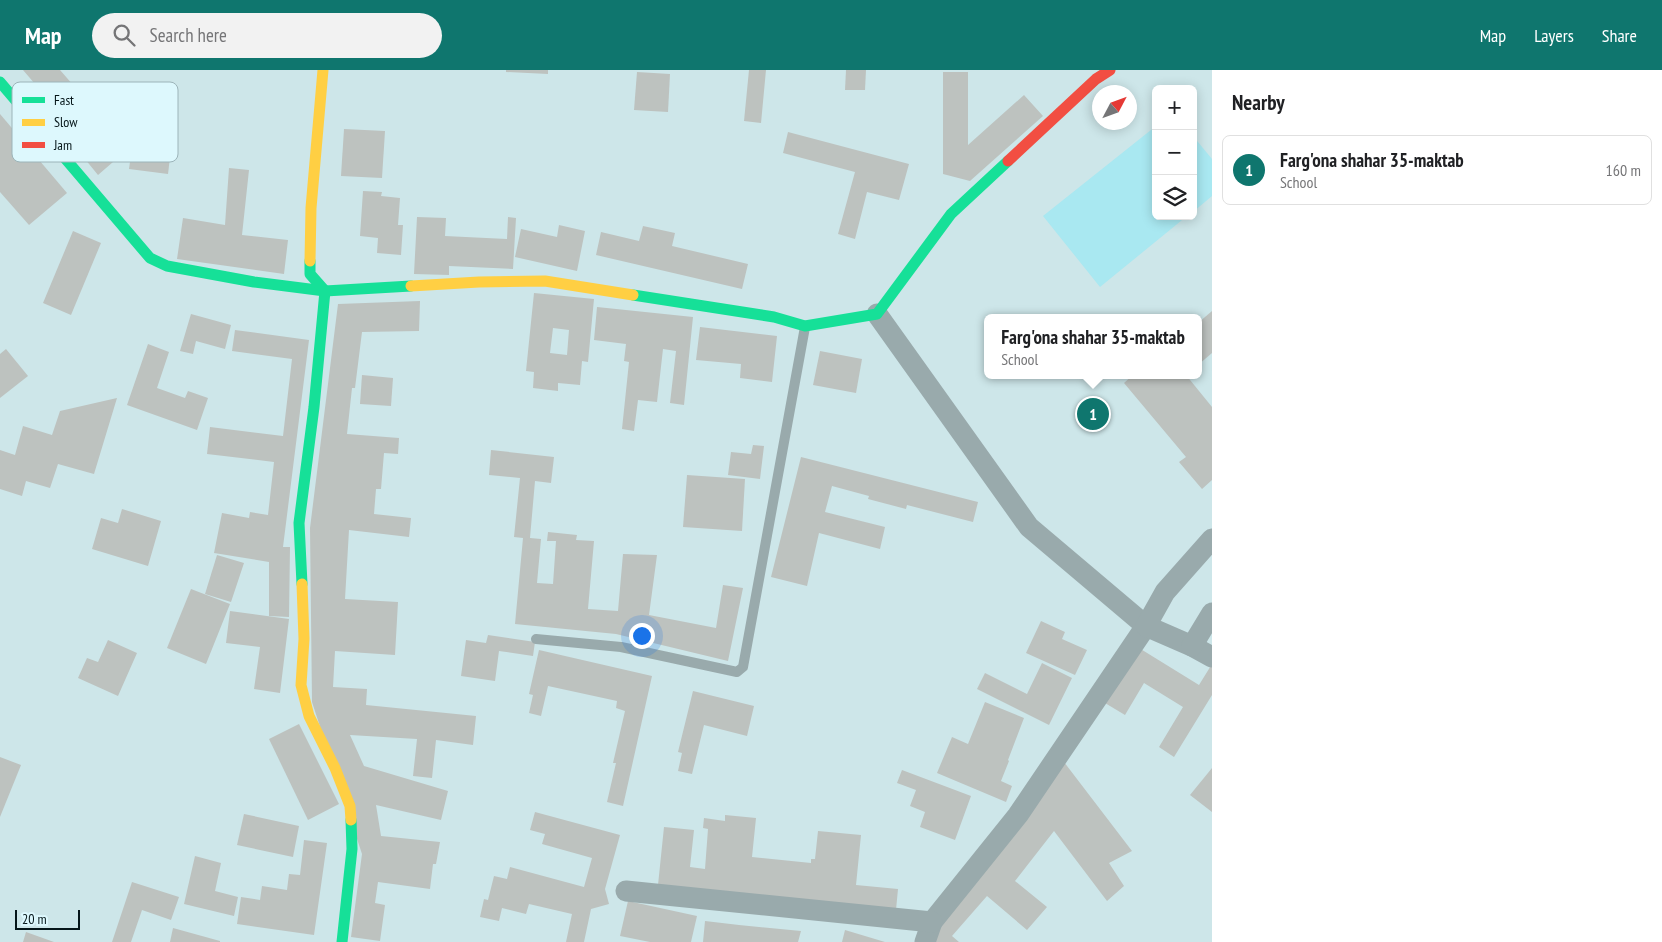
<!DOCTYPE html>
<html lang="en">
<head>
<meta charset="utf-8">
<style>
  :root { --surface:#fff; --page:#f2f2f2; --text:#202124; --muted:#757577; --line:#e0e0e0; --accent:#0f766e }
  body { margin:0; font-family:"PT Sans Narrow",sans-serif; background:var(--page); color:var(--text) }
  .controls { position:absolute; right:15px; top:15px; display:grid; overflow:hidden; border-radius:8px; box-shadow:0 2px 12px #0003 }
  .controls button { width:45px; height:45px; display:grid; place-items:center; padding:0; border:0; border-bottom:1px solid var(--line); background:var(--surface); color:var(--text); font:25px sans-serif }
  .compass { position:absolute; left:1092px; top:15px; width:45px; height:45px; border-radius:50%; background:var(--surface); box-shadow:0 2px 12px #0003; rotate:49deg }
  .scale { position:absolute; left:15px; bottom:12px; width:65px; box-sizing:border-box; padding-left:5px; border:2px solid #051619; border-top:0; font-size:14px; line-height:18px; white-space:nowrap; color:#051619; -webkit-text-stroke:4px #ddf8fd; paint-order:stroke }
  .you { position:absolute; left:641px; top:565px; width:18px; height:18px; margin:-12px; border:4px solid #fff; border-radius:50%; background:#1a73e8; box-shadow:0 0 0 8px #1a73e833 }
  .badge { display:grid; place-items:center; width:32px; height:32px; border-radius:50%; background:var(--accent); color:#fff; font-size:16px; font-weight:700 }
  .pin { position:absolute; translate:-50% -50%; border:2px solid #fff; box-shadow:0 1px 5px #0006 }
  .popup { position:absolute; left:984px; top:244px; width:218px; height:65px; box-sizing:border-box; display:grid; place-content:center; border-radius:8px; background:var(--surface); filter:drop-shadow(0 1px 4px #0005); font-size:16px; white-space:nowrap; color:var(--muted) }
  .popup b { font-size:19px; color:var(--text) }
  .popup::after { content:''; position:absolute; left:50%; top:100%; margin-left:-10px; border:10px solid transparent; border-top-color:var(--surface) }
  .list { margin:0; padding:0; list-style:none }
  h2 { display:flex; justify-content:space-between; align-items:center; height:65px; margin:0; padding:0 20px; font-size:21px }
  h2 small { font-size:16px; font-weight:400; color:var(--muted) }
  .list li { display:grid; grid-template-columns:32px 1fr auto; gap:15px; align-items:center; box-sizing:border-box; height:70px; margin:0 10px 10px; padding:0 10px; border:1px solid var(--line); border-radius:8px }
  .list b { display:block; font-size:19px; white-space:nowrap }
  .list p { margin:0; font-size:16px; white-space:nowrap; color:var(--muted) }
  .list em { font-size:16px; font-style:normal; color:var(--muted) }
  .icon { flex:none; width:28px; height:28px; fill:none; stroke:currentColor; stroke-width:2; stroke-linecap:round; stroke-linejoin:round }
  .map { position:relative; flex:none; width:1212px; height:872px; overflow:hidden }
  header { display:flex; align-items:center; gap:30px; box-sizing:border-box; height:70px; padding:0 25px; background:var(--accent); color:#fff }
  header strong { font-size:24px }
  nav { display:flex; gap:28px; margin-inline-start:auto; font-size:18px }
  .search { width:350px; height:45px; background:var(--page); display:flex; align-items:center; gap:12px; box-sizing:border-box; padding:0 18px; border-radius:28px; color:var(--muted); font-size:19px }
  main { display:flex }
  aside { flex:1; background:var(--surface) }
  .map>svg:first-child { display:block }
  .green { fill:#a9e8f1 }
  .building { fill:#bdc2bf; fill-rule:evenodd }
  .lines { fill:none; stroke-linecap:round; stroke-linejoin:round }
  .lane { stroke:#99aaac; stroke-width:10 }
  .street { stroke:#99aaac; stroke-width:21 }
  .fast { stroke:#16e098; stroke-width:11 }
  .slow { stroke:#ffcf43; stroke-width:11 }
  .jam { stroke:#f24e42; stroke-width:11 }
  .key { fill:#ddf8fd; stroke:#9cb4b9; stroke-width:1 }
  .key-label { font-size:14px; fill:#051619 }
</style>
</head>
<body>
<header>
<strong>Map</strong>
<div class="search"><svg class="icon" aria-label="search" viewBox="0 0 24 24"><circle cx="10" cy="10" r="6"/><path d="M15 15l6 6"/></svg>Search here</div>
<nav><a>Map</a><a>Layers</a><a>Share</a></nav>
</header>
<main>
<div class="map">
<svg width="1212" height="872" viewBox="0 0 1212 872">
  <rect width="100%" height="100%" fill="#cde6e9"/>
  <!-- green -->
  <g class="green">
    <polygon points="1156,56 1156,146 1187,146 1100,217 1043,146"/>
    <polygon points="1193,66 1212,89 1212,126 1193,142"/>
  </g>
  <!-- building -->
  <g class="building">
    <polygon points="23,0 60,0 94,39 100,34 112,48 105,53 128,79 98,105 76,78 84,71"/>
    <polygon points="506,0 548,0 548,4 506,2"/>
    <polygon points="749,0 766,0 761,53 744,51"/>
    <polygon points="846,0 866,0 865,20 845,20"/>
    <polygon points="637,2 670,4 668,42 634,40"/>
    <polygon points="943,2 968,2 968,75 1024,25 1043,46 970,111 943,104"/>
    <polygon points="0,44 67,123 29,155 0,122"/>
    <polygon points="136,49 174,54 168,104 129,99"/>
    <polygon points="344,59 385,61 382,108 341,106"/>
    <polygon points="788,62 909,94 899,130 867,122 855,169 838,164 855,102 783,83"/>
    <polygon points="229,98 249,100 242,165 288,170 284,204 177,189 183,148 225,155"/>
    <polygon points="363,121 382,122 381,126 400,128 398,155 403,155 401,185 377,183 378,168 360,166"/>
    <polygon points="417,147 446,148 445,166 507,169 508,147 516,148 513,199 449,196 449,205 414,204"/>
    <polygon points="559,155 585,161 577,201 515,187 521,159 557,167"/>
    <polygon points="643,156 675,163 672,176 748,194 742,219 596,185 601,162 639,171"/>
    <polygon points="73,161 101,173 71,245 43,233"/>
    <path d="M534 223 594 229 588 292 582 291 580 315 558 313V321L533 318 534 302 526 301ZM553 258 569 260 567 285 550 283Z"/>
    <polygon points="420,231 419,261 362,262 355,318 352,318 347,364 399,368 398,384 384,383 381,419 376,419 374,444 411,448 409,467 349,460 345,529 398,532 395,585 335,581 333,617 367,619 366,635 476,646 473,675 436,670 432,708 413,706 417,669 350,665 364,696 448,721 441,750 376,735 381,766 440,772 436,794 433,794 430,819 378,812 375,833 385,835 380,871 351,867 362,784 312,632 310,458 338,234"/>
    <polygon points="597,237 693,247 684,335 670,333 676,281 663,279 657,332 638,330 634,361 622,359 629,292 624,291 626,274 594,270"/>
    <polygon points="1212,241 1212,283 1198,295 1198,253"/>
    <polygon points="191,244 231,255 225,279 196,271 193,284 180,281"/>
    <polygon points="700,257 777,266 772,312 740,308 741,294 696,290"/>
    <polygon points="235,260 309,270 283,477 290,477 289,547 269,546 269,492 214,483 222,443 249,448 250,442 268,445 274,392 207,384 210,357 283,366 292,289 232,281"/>
    <polygon points="148,274 169,282 157,318 185,328 188,321 208,328 197,360 127,335"/>
    <polygon points="6,279 28,306 0,328 0,284"/>
    <polygon points="820,281 862,289 856,323 813,315"/>
    <polygon points="362,305 393,308 391,336 360,334"/>
    <polygon points="1133,305 1186,305 1212,337 1212,410 1202,419 1179,392 1186,387 1124,313"/>
    <polygon points="117,328 94,404 58,394 50,418 26,411 22,426 0,419 0,380 15,385 23,356 52,365 60,341"/>
    <polygon points="753,375 764,376 760,409 728,405 731,382 751,384"/>
    <polygon points="491,380 554,387 551,413 535,411 530,468 541,469 537,513 553,514 556,471 547,471 548,462 577,465 576,470 594,471 588,539 618,541 623,484 657,485 649,545 716,558 723,515 743,518 728,591 616,564 515,554 523,468 514,467 520,408 489,405"/>
    <polygon points="801,387 978,432 973,452 907,435 906,439 868,429 869,426 832,416 825,442 885,457 880,479 819,463 807,516 771,507"/>
    <polygon points="687,405 745,409 742,461 683,457"/>
    <polygon points="122,439 161,451 148,496 92,479 101,448 118,453"/>
    <polygon points="217,485 244,493 231,532 205,524"/>
    <polygon points="191,519 230,534 206,594 167,578"/>
    <polygon points="230,541 289,549 280,623 254,619 260,577 226,573"/>
    <polygon points="1041,551 1065,562 1062,569 1087,580 1075,605 1026,583"/>
    <polygon points="488,565 535,572 533,586 499,581 495,611 461,606 466,570 486,573"/>
    <polygon points="108,570 137,583 118,626 78,608 87,588 98,592"/>
    <polygon points="1139,578 1199,615 1212,594 1212,625 1174,687 1159,677 1183,637 1144,613 1125,645 1105,633"/>
    <polygon points="539,580 652,606 623,736 607,732 616,693 613,693 625,641 616,638 617,631 548,616 541,646 529,643 533,625 529,624"/>
    <polygon points="1042,593 1072,608 1049,655 977,619 985,603 1027,624"/>
    <polygon points="693,621 754,636 747,666 704,655 692,704 678,701 682,683 678,682"/>
    <polygon points="985,632 1024,648 1008,690 1009,691 1001,711 1012,716 1006,732 937,703 952,667 968,674"/>
    <polygon points="299,654 339,734 308,750 269,669"/>
    <polygon points="0,687 21,695 0,747"/>
    <polygon points="1064,692 1132,781 1109,793 1124,816 1107,831 1054,761 1015,811 1047,837 1027,860 987,826 952,866 959,872 933,872 936,857"/>
    <polygon points="1212,698 1212,742 1190,725"/>
    <polygon points="902,700 971,726 955,770 920,757 925,742 910,736 916,720 897,713"/>
    <polygon points="535,742 620,765 605,819 609,834 591,839 584,872 566,872 572,844 529,834 526,844 502,838 499,851 480,847 484,829 488,830 494,806 507,809 510,797 584,817 592,788 542,774 545,764 530,760"/>
    <polygon points="244,744 299,756 293,787 237,775"/>
    <polygon points="725,745 756,748 752,787 811,793 811,789 815,789 818,761 861,765 856,815 898,819 896,840 658,815 664,757 694,760 690,797 705,799 708,759 703,758 704,748 725,751"/>
    <polygon points="304,770 327,773 314,865 237,854 241,827 260,830 262,816 287,820 289,804 300,805"/>
    <polygon points="195,786 221,793 215,821 238,827 234,846 184,834"/>
    <polygon points="132,812 179,827 171,850 142,840 131,872 112,872"/>
    <polygon points="628,831 697,846 691,872 650,872 620,866"/>
    <polygon points="705,851 739,855 801,861 798,872 703,872"/>
    <polygon points="173,858 220,871 220,872 170,872"/>
    <polygon points="845,860 885,872 842,872"/>
    <polygon points="26,862 54,872 23,872"/>
  </g>
  <g class="lines">
    <!-- lane -->
    <polyline class="lane" points="536,569 621,577 737,602 743,597 805,257"/>
    <!-- street -->
    <g class="street">
      <polyline points="877,244 1029,457 1146,556 1018,745 932,852 925,872"/>
      <polyline points="1212,469 1165,522 1146,556 1192,576 1212,587"/>
      <polyline points="1192,576 1212,543"/>
      <polyline points="626,821 932,852"/>
    </g>
    <!-- fast -->
    <g class="fast">
      <polyline points="0,12 150,188 167,196 254,212 325,221 411,216"/>
      <polyline points="633,225 774,247 805,256 877,244 951,144 1008,91"/>
      <polyline points="302,514 299,453 314,337 325,221 310,204 310,191"/>
      <polyline points="342,872 352,779 351,750"/>
    </g>
    <!-- slow -->
    <g class="slow">
      <polyline points="310,191 311,138 323,0"/>
      <polyline points="411,216 479,212 545,211 633,225"/>
      <polyline points="302,514 304,569 301,615 309,646 335,698 350,736 351,750"/>
    </g>
    <!-- jam -->
    <polyline class="jam" points="1008,91 1096,9 1110,0"/>
  </g>
  <!-- legend -->
  <rect x="12" y="12" width="166" height="80" rx="8" class="key"/>
  <rect x="22" y="27" width="23" height="6" fill="#16e098"/>
  <rect x="22" y="49" width="23" height="7" fill="#ffcf43"/>
  <rect x="22" y="72" width="23" height="6" fill="#f24e42"/>
  <g class="key-label">
    <text x="54" y="35">Fast</text>
    <text x="54" y="57">Slow</text>
    <text x="54" y="80">Jam</text>
  </g>
</svg>
<div class="controls">
<button>+</button>
<button>−</button>
<button><svg class="icon" aria-label="layers" viewBox="0 0 24 24"><path d="M12 4l9 5-9 5-9-5zM3 14l9 5 9-5"/></svg></button>
</div>
<svg class="compass" viewBox="-18 -18 36 36"><path d="M0-13l5 13h-10z" fill="#e53935"/><path d="M0 13l5-13h-10z" fill="#757577"/></svg>
<div class="scale">20 m</div>
<div class="you"></div>
<div class="pin badge" style="left:1093px;top:344px">1</div>
<div class="popup"><b>Farg'ona shahar 35-maktab</b>School</div>
</div>
<aside>
<h2>Nearby<small></small></h2>
<ul class="list">
<li><span class="badge">1</span><div><b>Farg'ona shahar 35-maktab</b><p>School</p></div><em>160 m</em></li>
</ul>
</aside>
</main>
</body>
</html>
